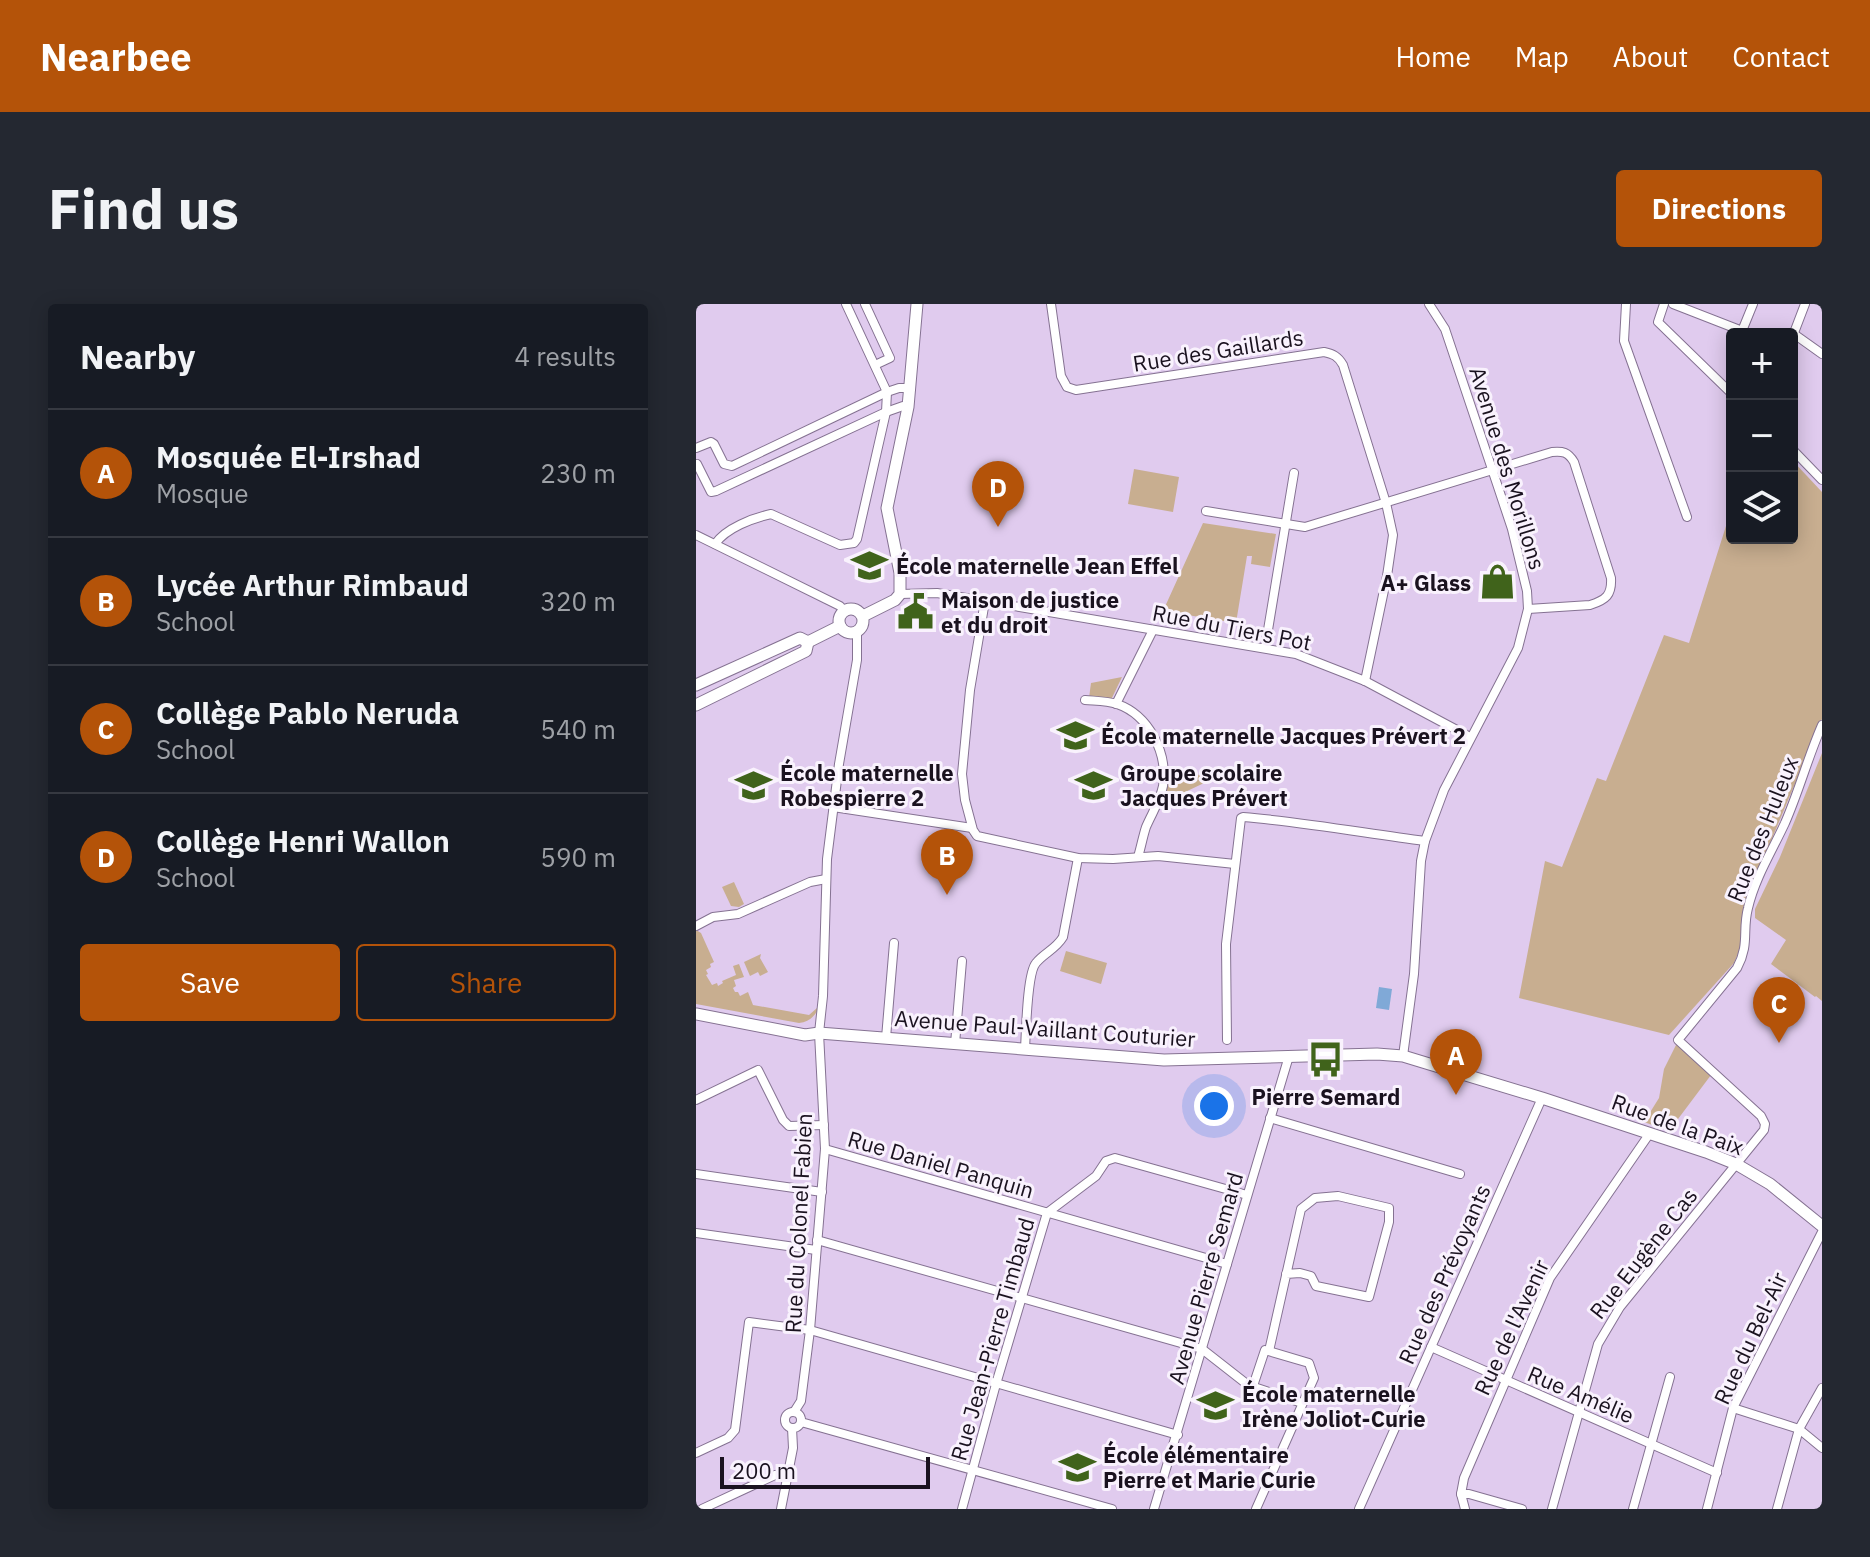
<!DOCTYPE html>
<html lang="en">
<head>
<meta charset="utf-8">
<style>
  :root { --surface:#171b24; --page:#242831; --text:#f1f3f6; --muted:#9ea1a6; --line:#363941; --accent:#b45309 }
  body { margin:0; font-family:"IBM Plex Sans",sans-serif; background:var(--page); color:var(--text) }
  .controls { position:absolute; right:24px; top:24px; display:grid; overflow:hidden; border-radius:8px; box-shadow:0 4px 20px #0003 }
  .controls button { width:72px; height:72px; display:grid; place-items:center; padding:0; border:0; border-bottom:2px solid var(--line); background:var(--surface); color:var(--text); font:40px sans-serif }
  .scale { position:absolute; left:24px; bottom:20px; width:210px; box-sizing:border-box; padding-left:8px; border:4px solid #1a121f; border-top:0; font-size:22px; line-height:28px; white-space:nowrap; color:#1a121f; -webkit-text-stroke:6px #f9f2fd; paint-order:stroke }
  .you { position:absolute; left:518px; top:802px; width:28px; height:28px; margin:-20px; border:6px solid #fff; border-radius:50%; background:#1a73e8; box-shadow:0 0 0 12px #1a73e833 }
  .badge { display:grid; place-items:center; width:52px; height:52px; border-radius:50%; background:var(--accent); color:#fff; font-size:26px; font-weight:700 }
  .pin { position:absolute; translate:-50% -66px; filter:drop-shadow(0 2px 4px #0008) }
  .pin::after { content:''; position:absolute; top:42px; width:28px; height:24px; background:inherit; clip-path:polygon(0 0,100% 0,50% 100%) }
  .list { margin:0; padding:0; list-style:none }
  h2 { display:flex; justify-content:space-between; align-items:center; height:104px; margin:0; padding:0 32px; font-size:34px }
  h2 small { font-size:26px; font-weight:400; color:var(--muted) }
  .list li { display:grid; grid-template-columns:52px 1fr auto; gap:24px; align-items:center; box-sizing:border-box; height:128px; padding:0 32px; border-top:2px solid var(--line) }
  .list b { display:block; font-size:30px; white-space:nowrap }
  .list p { margin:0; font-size:26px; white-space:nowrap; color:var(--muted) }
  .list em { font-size:26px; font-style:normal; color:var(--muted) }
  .actions { display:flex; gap:16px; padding:24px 32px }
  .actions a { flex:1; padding:18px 0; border:2px solid var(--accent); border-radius:8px; text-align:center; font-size:28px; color:var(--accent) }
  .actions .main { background:var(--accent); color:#fff }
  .icon { flex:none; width:44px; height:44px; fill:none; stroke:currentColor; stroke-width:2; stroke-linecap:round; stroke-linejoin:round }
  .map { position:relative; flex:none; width:1126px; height:1205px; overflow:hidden; border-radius:8px }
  header { display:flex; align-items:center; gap:48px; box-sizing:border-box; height:112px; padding:0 40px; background:var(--accent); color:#fff }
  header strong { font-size:38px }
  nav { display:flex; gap:44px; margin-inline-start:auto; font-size:28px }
  .intro { display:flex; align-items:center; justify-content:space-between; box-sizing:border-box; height:192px; padding:0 48px }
  h1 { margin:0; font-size:56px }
  .button { padding:20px 36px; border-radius:8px; background:var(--accent); color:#fff; font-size:28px; font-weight:700 }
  main { display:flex; gap:48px; padding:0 48px }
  aside { flex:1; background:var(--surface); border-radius:8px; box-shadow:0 4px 20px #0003 }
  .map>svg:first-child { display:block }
  .green { fill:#c8ae90 }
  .water { fill:#80a9d7 }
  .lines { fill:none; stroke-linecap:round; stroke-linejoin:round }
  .street-casing { stroke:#857292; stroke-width:10 }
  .secondary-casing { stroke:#857292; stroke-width:13 }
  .street { stroke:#fff; stroke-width:8 }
  .secondary { stroke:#fff; stroke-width:11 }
  .labels { text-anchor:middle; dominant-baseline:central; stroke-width:6; stroke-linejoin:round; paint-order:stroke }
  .street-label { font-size:22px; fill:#1a121f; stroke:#f9f2fd }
  .poi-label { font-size:22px; font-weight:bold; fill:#1a121f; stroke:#f9f2fd; text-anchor:start }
</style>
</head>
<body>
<header>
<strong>Nearbee</strong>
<nav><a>Home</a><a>Map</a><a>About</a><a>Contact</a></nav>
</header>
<div class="intro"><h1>Find us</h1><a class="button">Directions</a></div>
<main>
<aside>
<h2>Nearby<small>4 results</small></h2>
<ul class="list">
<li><span class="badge">A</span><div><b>Mosquée El-Irshad</b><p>Mosque</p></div><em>230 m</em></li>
<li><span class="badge">B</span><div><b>Lycée Arthur Rimbaud</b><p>School</p></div><em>320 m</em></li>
<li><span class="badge">C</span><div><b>Collège Pablo Neruda</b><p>School</p></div><em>540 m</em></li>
<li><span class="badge">D</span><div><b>Collège Henri Wallon</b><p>School</p></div><em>590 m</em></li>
</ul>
<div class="actions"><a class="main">Save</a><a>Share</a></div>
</aside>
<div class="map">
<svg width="1126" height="1205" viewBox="0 0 1126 1205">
  <rect width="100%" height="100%" fill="#e0cbee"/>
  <!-- green -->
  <g class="green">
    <polygon points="1096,156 1126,188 1126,415 1047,604 1046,640 1038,659 973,731 823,694 849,557 866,563 901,474 910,477 968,331 993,339 1036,203 1036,234 1096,234"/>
    <polygon points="438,165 483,173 477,208 432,200"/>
    <polygon points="507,219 580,230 574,263 555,260 556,252 551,252 540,319 467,307"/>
    <polygon points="426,373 415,396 393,394 395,379"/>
    <polygon points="1126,449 1126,697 1120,692 1119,693 1075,660 1090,636 1059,614 1059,605 1084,553"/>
    <polygon points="475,467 511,472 509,478 506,480 468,498 465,496 470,475 474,473"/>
    <polygon points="38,578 48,600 43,603 35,602 26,583"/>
    <path d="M0 626 5 629 18 658 14 660 15 663 10 666 12 670 10 671 16 681 21 679 22 682 27 679 26 677 40 671 37 662 43 660 48 673 38 676 40 682 37 684 39 688H42L44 692 52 688 57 701 113 711 121 704 122 706C117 714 112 718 103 719L0 700Z"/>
    <polygon points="370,647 411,659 405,680 364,667"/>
    <polygon points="65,650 64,654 72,668 64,672 62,668 54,672 48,658"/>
    <polygon points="981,739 1015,771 973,827 948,818 963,794 968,765"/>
  </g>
  <!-- water -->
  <polygon class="water" points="683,683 696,685 693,706 680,704"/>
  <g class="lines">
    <defs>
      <g id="street">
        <polyline points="169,0 194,54 179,61"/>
        <path d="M355 0 365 72 371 83 380 86 628 48C637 50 642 52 647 61L690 199 697 231 691 272 669 377"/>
        <polyline points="930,0 928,37 991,213"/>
        <polyline points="968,0 962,18 1036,90"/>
        <polyline points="977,0 1054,30"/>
        <polyline points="1046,27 1057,0"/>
        <polyline points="1098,30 1126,50"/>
        <polyline points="1096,34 1109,0"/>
        <polyline points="0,144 15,138 18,140 28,160 36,162 191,88 203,84 215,84"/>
        <polyline points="1096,145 1126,176"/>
        <polyline points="0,161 1,160 15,188 20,187 190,108 207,102 212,103"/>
        <path d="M510 207 609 223 856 148C867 147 872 148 878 158L915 274C916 291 910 296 894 301L832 305"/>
        <polyline points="0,231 144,302 148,307"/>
        <path d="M19 240C30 224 57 214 75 210L144 241 158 239 161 235 190 108 191 88 150 0"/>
        <polyline points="204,290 241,289 600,350 669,377 774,433"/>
        <polyline points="289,297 274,386 266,470 269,496 277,526 281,532 382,554 417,555 462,552 539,560"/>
        <polyline points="569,344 598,169"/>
        <path d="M389 396C400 397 411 397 421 400 453 411 472 449 467 482 464 497 456 509 450 523 447 532 445 543 442 553"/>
        <polyline points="420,400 457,326"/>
        <polyline points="137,503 276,524"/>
        <polyline points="0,622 17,613 42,610 114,578 130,575"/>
        <polyline points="190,734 198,639"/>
        <path d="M531 736 530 640 545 514 547 513C608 518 668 529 729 537"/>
        <polyline points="259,740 266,657"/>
        <path d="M329 745C330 729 331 669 340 659 348 649 360 645 367 633L382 554"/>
        <polyline points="707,752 718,670 725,557 729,537 748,486 822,344 832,305 831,287 816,225 801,180 749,25 733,0"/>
        <polyline points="0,796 62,766 87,816 93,822 128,821"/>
        <polyline points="574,814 764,870"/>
        <polyline points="129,845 531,960"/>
        <polyline points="0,870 126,888"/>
        <polyline points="0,929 120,946"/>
        <polyline points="121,936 506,1045 552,1081 606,1099"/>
        <polyline points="735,1043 1021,1169"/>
        <polyline points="573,1047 605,905 619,894 642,892 693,904 693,918 673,993 620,982 615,972 604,969 590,970"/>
        <polyline points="557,1082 569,1046 613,1059 618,1074 560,1205"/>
        <polyline points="1037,1104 1103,1125 1126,1144"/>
        <circle cx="97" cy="1116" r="8"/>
        <polyline points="98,1108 105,1097 114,1026 129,845 123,729 127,692 131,555 143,460 161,356 161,328"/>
        <polyline points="105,1118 416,1205"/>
        <polyline points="0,1149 32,1134 39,1126 53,1018 114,1026 482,1131"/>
        <polyline points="765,1190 773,1190 826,1205"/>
        <polyline points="6,1205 79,1171 91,1170"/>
        <polyline points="85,1205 97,1144 96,1124"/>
        <polyline points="266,1205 300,1080 351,909 400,872 410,857 419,854 551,891"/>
        <polyline points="458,1205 593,752"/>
        <polyline points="663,1205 846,794"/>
        <polyline points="769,1205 765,1190 768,1174 854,974 954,829"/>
        <path d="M856 1205 902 1040 924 1003 1068 826 1069 820 1065 812 982 736 1041 664C1054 640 1046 627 1052 604 1059 574 1076 547 1089 519 1103 487 1112 453 1126 421"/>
        <polyline points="937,1205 974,1073"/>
        <polyline points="1011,1205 1037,1104 1126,928"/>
        <polyline points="1081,1205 1103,1125 1126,1084"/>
      </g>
      <g id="secondary">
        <circle cx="155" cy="317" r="12"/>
        <polyline points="167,312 199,296 204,290 204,269 191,204 212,103 221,0"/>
        <polyline points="0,381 104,334 112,338 144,322"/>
        <polyline points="0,401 110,347 112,338"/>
        <polyline points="0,710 109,731 123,729 468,756 681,750 707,752 730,759 846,794 1010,848 1040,860 1074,880 1126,922"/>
      </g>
    </defs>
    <!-- street casing -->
    <use href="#street" class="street-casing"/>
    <!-- secondary casing -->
    <use href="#secondary" class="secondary-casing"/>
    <!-- street -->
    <use href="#street" class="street"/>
    <!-- secondary -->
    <use href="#secondary" class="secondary"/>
  </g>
  <!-- icons -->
  <defs>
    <symbol id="school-bare" viewBox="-9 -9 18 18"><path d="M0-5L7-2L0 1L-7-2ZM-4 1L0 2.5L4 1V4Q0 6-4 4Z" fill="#40631b" stroke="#f9f2fd" stroke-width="2.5" paint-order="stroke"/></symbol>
    <symbol id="shop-bare" viewBox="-9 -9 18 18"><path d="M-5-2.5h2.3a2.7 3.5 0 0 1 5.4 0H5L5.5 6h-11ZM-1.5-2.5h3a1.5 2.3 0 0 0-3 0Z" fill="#40631b" stroke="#f9f2fd" stroke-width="2.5" paint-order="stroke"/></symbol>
    <symbol id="civic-bare" viewBox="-9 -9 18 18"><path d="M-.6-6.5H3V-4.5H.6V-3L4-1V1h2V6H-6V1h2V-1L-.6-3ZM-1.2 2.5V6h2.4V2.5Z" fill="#40631b" stroke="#f9f2fd" stroke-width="2.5" paint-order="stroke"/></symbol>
    <symbol id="bus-bare" viewBox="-9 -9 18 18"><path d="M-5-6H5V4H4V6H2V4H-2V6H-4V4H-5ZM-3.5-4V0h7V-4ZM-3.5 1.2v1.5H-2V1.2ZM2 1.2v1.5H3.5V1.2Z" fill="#40631b" stroke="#f9f2fd" stroke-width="2.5" paint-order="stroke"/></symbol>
  </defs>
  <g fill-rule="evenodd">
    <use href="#school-bare" x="148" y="236" width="51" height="51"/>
    <use href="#shop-bare" x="776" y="252" width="51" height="51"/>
    <use href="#civic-bare" x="194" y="282" width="51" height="51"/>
    <use href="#school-bare" x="354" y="406" width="51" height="51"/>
    <use href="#school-bare" x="32" y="456" width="51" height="51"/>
    <use href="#school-bare" x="372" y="456" width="51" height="51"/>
    <use href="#bus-bare" x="604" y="730" width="51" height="51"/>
    <use href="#school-bare" x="494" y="1076" width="51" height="51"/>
    <use href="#school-bare" x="356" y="1138" width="51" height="51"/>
  </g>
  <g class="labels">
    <!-- street labels -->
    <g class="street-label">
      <text transform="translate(522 46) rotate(-9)">Rue des Gaillards</text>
      <text transform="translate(812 164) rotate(73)">Avenue des Morillons</text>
      <text transform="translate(536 323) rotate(11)">Rue du Tiers Pot</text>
      <text transform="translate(1066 525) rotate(-68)">Rue des Huleux</text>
      <text transform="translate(349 724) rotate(4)">Avenue Paul-Vaillant Couturier</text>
      <text transform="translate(982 820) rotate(20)">Rue de la Paix</text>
      <text transform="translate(245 860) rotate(16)">Rue Daniel Panquin</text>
      <text transform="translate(102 919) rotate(-87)">Rue du Colonel Fabien</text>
      <text transform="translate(947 949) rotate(-52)">Rue Eugène Cas</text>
      <text transform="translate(748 970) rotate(-66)">Rue des Prévoyants</text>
      <text transform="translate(509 974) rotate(-74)">Avenue Pierre Semard</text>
      <text transform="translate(815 1023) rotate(-65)">Rue de l'Avenir</text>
      <text transform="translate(1054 1034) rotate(-65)">Rue du Bel-Air</text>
      <text transform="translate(296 1035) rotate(-74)">Rue Jean-Pierre Timbaud</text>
      <text transform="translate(885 1090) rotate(23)">Rue Amélie</text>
    </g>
    <!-- poi labels -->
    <g class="poi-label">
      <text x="200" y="261">École maternelle Jean Effel</text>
      <text x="775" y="278" text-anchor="end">A+ Glass</text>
      <text x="245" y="295">Maison de justice<tspan x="245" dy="25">et du droit</tspan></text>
      <text x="405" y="431">École maternelle Jacques Prévert 2</text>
      <text x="84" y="468">École maternelle<tspan x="84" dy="25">Robespierre 2</tspan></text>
      <text x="424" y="468">Groupe scolaire<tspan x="424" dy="25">Jacques Prévert</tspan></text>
      <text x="630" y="792" text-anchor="middle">Pierre Semard</text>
      <text x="546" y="1089">École maternelle<tspan x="546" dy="25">Irène Joliot-Curie</tspan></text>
      <text x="407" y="1150">École élémentaire<tspan x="407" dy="25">Pierre et Marie Curie</tspan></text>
    </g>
  </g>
</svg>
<div class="controls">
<button>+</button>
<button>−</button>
<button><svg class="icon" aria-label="layers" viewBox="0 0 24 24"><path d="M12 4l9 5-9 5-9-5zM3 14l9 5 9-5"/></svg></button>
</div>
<div class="scale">200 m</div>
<div class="you"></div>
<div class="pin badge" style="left:760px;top:791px">A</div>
<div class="pin badge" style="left:251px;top:591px">B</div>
<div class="pin badge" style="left:1083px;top:739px">C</div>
<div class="pin badge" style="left:302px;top:223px">D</div>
</div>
</main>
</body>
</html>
